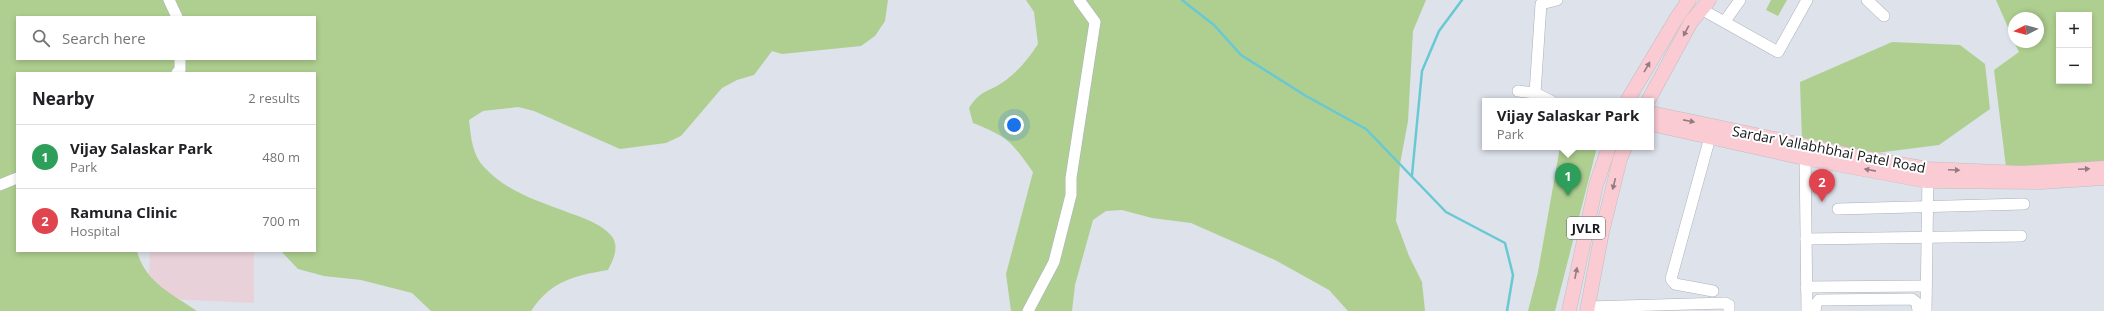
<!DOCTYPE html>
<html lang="en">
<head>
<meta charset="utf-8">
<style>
  :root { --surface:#fff; --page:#f2f2f2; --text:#202124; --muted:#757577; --line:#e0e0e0; --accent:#884910 }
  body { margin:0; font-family:"Open Sans",sans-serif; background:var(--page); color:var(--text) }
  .controls { position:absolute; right:12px; top:12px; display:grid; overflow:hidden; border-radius:0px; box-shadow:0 2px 6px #0003 }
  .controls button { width:36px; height:36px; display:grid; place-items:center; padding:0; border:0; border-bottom:1px solid var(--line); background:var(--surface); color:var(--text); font:20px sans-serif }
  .compass { position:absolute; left:2008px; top:12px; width:36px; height:36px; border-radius:50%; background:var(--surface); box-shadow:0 2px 6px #0003; rotate:264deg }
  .you { position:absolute; left:1014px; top:125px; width:14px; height:14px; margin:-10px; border:3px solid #fff; border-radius:50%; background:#1a73e8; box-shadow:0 0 0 6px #1a73e833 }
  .badge { display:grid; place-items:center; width:26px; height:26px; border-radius:50%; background:var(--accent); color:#fff; font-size:13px; font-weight:700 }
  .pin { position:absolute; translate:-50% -33px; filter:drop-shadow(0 1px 2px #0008) }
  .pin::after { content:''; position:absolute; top:21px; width:14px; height:12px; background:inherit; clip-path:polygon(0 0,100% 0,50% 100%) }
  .popup { position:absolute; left:1482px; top:98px; width:172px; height:52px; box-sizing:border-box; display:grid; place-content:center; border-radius:0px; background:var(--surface); filter:drop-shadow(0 1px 3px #0005); font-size:13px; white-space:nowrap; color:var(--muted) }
  .popup b { font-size:15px; color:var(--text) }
  .popup::after { content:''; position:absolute; left:50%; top:100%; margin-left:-8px; border:8px solid transparent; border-top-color:var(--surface) }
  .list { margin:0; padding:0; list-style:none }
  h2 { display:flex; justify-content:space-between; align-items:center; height:52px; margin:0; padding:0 16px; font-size:17px }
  h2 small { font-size:13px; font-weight:400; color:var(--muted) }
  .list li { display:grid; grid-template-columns:26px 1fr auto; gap:12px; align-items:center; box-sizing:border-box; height:64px; padding:0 16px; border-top:1px solid var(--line) }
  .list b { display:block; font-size:15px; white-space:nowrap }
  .list p { margin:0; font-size:13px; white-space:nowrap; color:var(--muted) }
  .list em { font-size:13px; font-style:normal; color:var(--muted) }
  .icon { flex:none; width:22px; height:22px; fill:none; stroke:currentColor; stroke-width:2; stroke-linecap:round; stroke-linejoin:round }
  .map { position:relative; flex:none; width:2104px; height:311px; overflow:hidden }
  .search { position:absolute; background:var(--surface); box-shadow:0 2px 6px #0003; left:16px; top:16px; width:300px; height:44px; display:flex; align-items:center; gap:10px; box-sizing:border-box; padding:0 14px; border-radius:0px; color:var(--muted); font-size:15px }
  .panel { position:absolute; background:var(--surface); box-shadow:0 2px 6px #0003; left:16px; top:72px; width:300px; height:180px; border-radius:0px }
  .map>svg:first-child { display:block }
  .education { fill:#e9d1da }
  .green { fill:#afcf90; fill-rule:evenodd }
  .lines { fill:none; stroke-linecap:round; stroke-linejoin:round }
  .stream { stroke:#68c9d4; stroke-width:2.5 }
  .minor-casing { stroke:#acb1ba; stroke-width:12 }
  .major-casing { stroke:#bebfc0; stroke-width:15 }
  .minor { stroke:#fff; stroke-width:11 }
  .major { stroke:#facbd3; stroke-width:14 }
  .oneway { fill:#947b81 }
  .labels { text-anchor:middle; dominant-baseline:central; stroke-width:4; stroke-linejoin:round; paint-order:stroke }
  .shield { fill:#fff; stroke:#5d5f61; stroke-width:1 }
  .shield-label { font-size:13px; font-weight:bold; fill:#181a1d }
  .street-label { font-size:14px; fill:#181a1d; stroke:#fff }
</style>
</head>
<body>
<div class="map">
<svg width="2104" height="311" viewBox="0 0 2104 311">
  <rect width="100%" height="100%" fill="#dde2eb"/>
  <!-- education -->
  <polygon class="education" points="150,251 254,251 254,303 148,298"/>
  <!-- green -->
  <g class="green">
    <path d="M0 0H888L885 21 875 36 861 46 782 54 772 51 754 75 737 80 722 88 681 136 666 143 620 149 534 111 518 107 483 111 469 120C471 137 472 155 485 168 504 189 534 200 559 209 576 216 602 222 613 238 619 249 613 260 608 270 574 276 552 280 531 311H431L412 293 361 280 324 276 298 269 281 251H315V73H17V251H137C145 282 172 294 197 311H0ZM17 17H315V59H17Z"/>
    <path d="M1026 0H1426L1413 31 1408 121 1400 164 1396 221 1409 256 1422 282 1425 311H1348L1329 290 1275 260 1191 223 1152 218 1122 210 1106 211 1093 220 1075 285 1072 311H1011L1006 274 1033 172C1011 141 1008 137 973 123L969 108C982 88 989 93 1006 80 1019 70 1029 58 1038 44L1034 12Z"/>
    <polygon points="1771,0 1787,0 1778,16 1766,10"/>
    <path d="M1996 0H2104V164L2006 167 1994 70 2019 52 2014 42H2038V18H2014V41ZM2059 15H2089V81H2059Z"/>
    <polygon points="1892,42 1960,45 1985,64 1990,109 1939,145 1868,154 1802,141 1800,82"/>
    <polygon points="1560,147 1597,147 1555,311 1528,311 1538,272"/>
  </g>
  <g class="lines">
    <!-- stream -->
    <g class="stream">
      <polyline points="1182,0 1214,25 1241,55 1306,96 1366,129 1446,212 1505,243 1513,275 1507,311"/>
      <polyline points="1412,175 1422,71 1439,31 1462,0"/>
    </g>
    <defs>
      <g id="minor">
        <polyline points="169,0 177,17"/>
        <polyline points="1867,0 1884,16"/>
        <polyline points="1701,9 1778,52 1807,0"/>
        <polyline points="1725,21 1740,0"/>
        <polyline points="177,73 180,70 180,59"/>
        <polyline points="1518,91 1535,93"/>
        <polyline points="1551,101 1535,93 1541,4 1557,0"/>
        <polyline points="1712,130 1671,279 1675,284 1713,291"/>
        <polyline points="1805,152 1807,311"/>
        <polyline points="0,185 17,178"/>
        <polyline points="1838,209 2024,204"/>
        <polyline points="1806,239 2021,236"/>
        <polyline points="1806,287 1926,286"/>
        <polyline points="1588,307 1725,303 1729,305 1729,311"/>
        <polyline points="1028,311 1054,262 1071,195 1071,178 1095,22 1079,0"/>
        <polyline points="1815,311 1816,304 1819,300 1912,299 1917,303 1918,311"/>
        <polyline points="1926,311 1928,174"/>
      </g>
      <g id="major">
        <polyline points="1627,101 1676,19 1689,0"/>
        <polyline points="1648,101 1691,22 1709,0"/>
        <polyline points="1651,113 1864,158 1928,169 2022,173 2104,168"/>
        <polyline points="1651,124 1804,158 1927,181 2042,182 2104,178"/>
        <polyline points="1569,311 1596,185 1609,147"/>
        <polyline points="1587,311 1602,232 1620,159 1625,147"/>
      </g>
    </defs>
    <!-- minor casing -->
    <use href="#minor" class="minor-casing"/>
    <!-- major casing -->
    <use href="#major" class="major-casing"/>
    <!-- minor -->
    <use href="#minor" class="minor"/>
    <!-- major -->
    <use href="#major" class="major"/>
  </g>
  <!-- one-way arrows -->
  <defs><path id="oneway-solid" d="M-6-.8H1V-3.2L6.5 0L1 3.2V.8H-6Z"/></defs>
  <g class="oneway">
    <use href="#oneway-solid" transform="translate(1686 31) rotate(118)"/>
    <use href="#oneway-solid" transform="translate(1647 67) rotate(-60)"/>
    <use href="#oneway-solid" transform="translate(1689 121) rotate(11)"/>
    <use href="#oneway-solid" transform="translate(2084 169) rotate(-3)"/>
    <use href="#oneway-solid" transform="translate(1870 170) rotate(-169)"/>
    <use href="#oneway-solid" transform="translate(1954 170) rotate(2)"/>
    <use href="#oneway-solid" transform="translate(1614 184) rotate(104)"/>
    <use href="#oneway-solid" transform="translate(1576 273) rotate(-79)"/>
  </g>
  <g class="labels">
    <!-- shield labels -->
    <rect class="shield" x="1567" y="217" width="38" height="22" rx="3"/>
    <g class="shield-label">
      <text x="1586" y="228">JVLR</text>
    </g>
    <!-- street labels -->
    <g class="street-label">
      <text transform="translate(1829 149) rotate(11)">Sardar Vallabhbhai Patel Road</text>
    </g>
  </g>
</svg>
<div class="controls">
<button>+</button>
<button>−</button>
</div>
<svg class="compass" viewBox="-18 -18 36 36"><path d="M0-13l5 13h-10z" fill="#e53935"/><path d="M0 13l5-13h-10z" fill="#757577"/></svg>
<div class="you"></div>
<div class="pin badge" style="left:1568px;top:196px;background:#2e9e5b">1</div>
<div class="popup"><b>Vijay Salaskar Park</b>Park</div>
<div class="pin badge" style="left:1822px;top:202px;background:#e0444e">2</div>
<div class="search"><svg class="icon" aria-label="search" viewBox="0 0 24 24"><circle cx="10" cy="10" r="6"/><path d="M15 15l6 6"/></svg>Search here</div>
<section class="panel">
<h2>Nearby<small>2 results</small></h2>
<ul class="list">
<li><span class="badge" style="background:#2e9e5b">1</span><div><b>Vijay Salaskar Park</b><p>Park</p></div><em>480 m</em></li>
<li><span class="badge" style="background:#e0444e">2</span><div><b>Ramuna Clinic</b><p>Hospital</p></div><em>700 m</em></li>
</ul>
</section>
</div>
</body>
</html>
